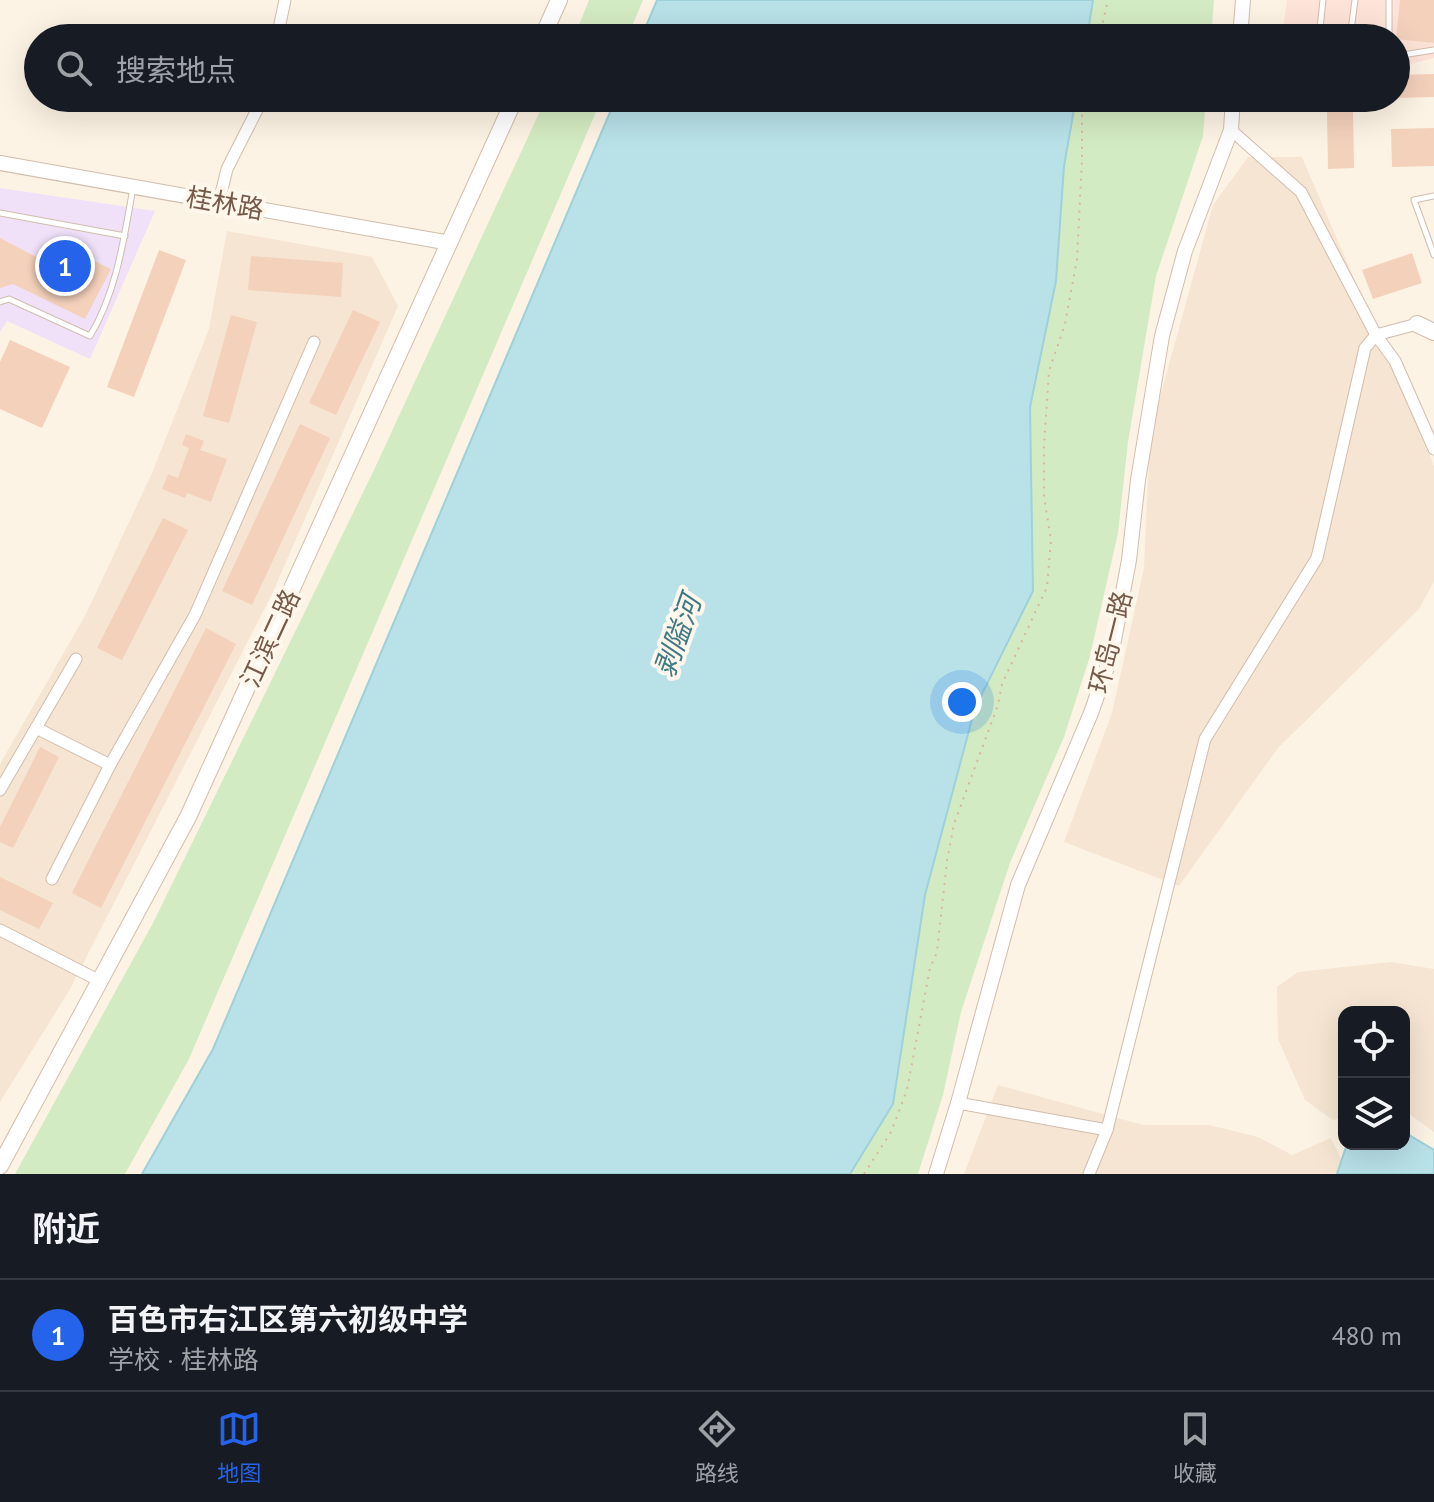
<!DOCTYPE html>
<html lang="zh">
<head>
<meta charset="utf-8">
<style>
  :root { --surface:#171b24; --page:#242831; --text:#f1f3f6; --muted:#9ea1a6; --line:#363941; --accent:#2563eb }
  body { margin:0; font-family:"PT Sans","Noto Sans SC",sans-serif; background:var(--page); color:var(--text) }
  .controls { position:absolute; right:24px; bottom:24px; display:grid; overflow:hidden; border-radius:16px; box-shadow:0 8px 32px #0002 }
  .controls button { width:72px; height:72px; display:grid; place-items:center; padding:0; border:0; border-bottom:2px solid var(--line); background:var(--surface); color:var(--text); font:40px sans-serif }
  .you { position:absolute; left:962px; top:702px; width:28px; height:28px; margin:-20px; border:6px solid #fff; border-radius:50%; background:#1a73e8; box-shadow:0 0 0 12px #1a73e833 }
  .badge { display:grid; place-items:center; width:52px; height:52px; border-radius:50%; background:var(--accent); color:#fff; font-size:26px; font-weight:700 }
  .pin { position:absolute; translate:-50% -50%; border:4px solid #fff; box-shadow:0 2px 8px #0006 }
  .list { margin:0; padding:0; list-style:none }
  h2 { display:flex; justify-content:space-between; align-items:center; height:104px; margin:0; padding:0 32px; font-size:34px }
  h2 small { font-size:26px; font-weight:400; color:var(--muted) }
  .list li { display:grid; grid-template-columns:52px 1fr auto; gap:24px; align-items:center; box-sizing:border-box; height:112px; padding:0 32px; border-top:2px solid var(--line) }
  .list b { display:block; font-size:30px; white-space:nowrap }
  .list p { margin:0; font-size:26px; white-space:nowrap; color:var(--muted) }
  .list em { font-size:26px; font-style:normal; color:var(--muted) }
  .icon { flex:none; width:44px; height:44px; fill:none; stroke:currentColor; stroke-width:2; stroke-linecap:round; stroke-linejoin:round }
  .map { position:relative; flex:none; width:1434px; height:1174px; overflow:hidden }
  .search { position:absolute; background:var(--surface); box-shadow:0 8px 32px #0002; left:24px; right:24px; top:24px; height:88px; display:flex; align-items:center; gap:20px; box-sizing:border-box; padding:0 28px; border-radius:44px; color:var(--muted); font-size:30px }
  .sheet { height:216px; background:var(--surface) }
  nav { display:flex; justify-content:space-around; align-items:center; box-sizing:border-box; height:112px; border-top:2px solid var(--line); background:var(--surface); font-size:22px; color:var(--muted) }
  nav a { display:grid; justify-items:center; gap:4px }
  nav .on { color:var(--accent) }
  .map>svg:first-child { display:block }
  .residential { fill:#f5e5d2 }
  .commercial { fill:#fee3d8 }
  .education { fill:#f0e1f9 }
  .green { fill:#d3ebc2 }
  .water { fill:#b8e1e8; stroke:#9ed1da; stroke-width:2 }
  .building { fill:#f4d1bb }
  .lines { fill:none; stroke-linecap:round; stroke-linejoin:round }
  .service-casing { stroke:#d1bdad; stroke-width:7 }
  .minor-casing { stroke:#d1bdad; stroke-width:13 }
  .tertiary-casing { stroke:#d1bdad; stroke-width:16 }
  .secondary-casing { stroke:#d4bdaa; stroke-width:18 }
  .path { stroke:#d9b59e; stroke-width:2; stroke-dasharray:2 6; stroke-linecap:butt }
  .service { stroke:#fff; stroke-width:5 }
  .minor { stroke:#fff; stroke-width:11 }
  .tertiary { stroke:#fff; stroke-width:14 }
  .secondary { stroke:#fff; stroke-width:16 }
  .labels { text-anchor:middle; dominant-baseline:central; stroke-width:8; stroke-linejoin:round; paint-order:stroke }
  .street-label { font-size:26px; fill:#775949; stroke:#fff7ec }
  .water-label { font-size:28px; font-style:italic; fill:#3f7984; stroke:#fff7ec }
</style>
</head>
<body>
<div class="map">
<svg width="1434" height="1174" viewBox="0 0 1434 1174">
  <rect width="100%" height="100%" fill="#fdf3e4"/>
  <!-- residential -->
  <g class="residential">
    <polygon points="1248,157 1302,157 1434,466 1434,581 1419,609 1278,748 1179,886 1064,842 1112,713 1144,568 1150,433 1213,205"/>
    <polygon points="227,231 372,257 398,306 272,594 70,989 0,1102 0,764 86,614 152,473 209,329"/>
    <polygon points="1391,962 1434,969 1434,1132 1404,1110 1404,1012 1344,1012 1344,1118 1333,1120 1305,1100 1278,1039 1277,987 1298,972"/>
    <polygon points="998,1085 1143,1125 1209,1125 1258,1137 1292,1155 1331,1138 1342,1161 1337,1174 964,1174"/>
  </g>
  <!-- commercial -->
  <polygon class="commercial" points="1287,0 1434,0 1434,58 1396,68 1396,38 1282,38"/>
  <!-- education -->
  <polygon class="education" points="0,188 155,211 90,359 7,321 0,332"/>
  <!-- green -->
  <g class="green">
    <polygon points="589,0 643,0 627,38 574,38"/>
    <polygon points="1093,0 1214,0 1211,38 1087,38"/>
    <polygon points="546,98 602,98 189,1059 125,1174 15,1174 153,923 373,472"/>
    <polygon points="1076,98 1206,98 1203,136 1156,276 1128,442 1118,533 1090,656 1064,737 1010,863 961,1012 943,1095 918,1174 850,1174 893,1104 925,895 975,708 1033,591 1030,407 1056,281 1064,166"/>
  </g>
  <!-- water -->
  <g class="water">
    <polygon points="657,0 1093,0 1087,38 641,38"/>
    <polygon points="616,98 1076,98 1064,166 1056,281 1030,407 1033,591 975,708 925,895 893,1104 850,1174 142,1174 213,1049"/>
    <polygon points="1404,1132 1434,1150 1434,1174 1337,1174 1347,1144 1404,1144"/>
  </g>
  <!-- building -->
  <g class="building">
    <polygon points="1400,0 1434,0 1434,43 1396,39"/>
    <polygon points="1434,74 1434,97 1396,98 1396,75"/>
    <polygon points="1353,110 1354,168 1328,169 1327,111"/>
    <polygon points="1434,128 1434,166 1392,167 1391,129"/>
    <polygon points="0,238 44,261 54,242 111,269 85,319 13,284 0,288"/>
    <polygon points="159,250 186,260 134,397 107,387"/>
    <polygon points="1412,253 1422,283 1373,299 1362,270"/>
    <polygon points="251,256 343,263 341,297 248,290"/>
    <polygon points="353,310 380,322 336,415 309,403"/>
    <polygon points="231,315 257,322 229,423 203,416"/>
    <polygon points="10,340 70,367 42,428 0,409 0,362"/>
    <polygon points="300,424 330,438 252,605 222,591"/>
    <polygon points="186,434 204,441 200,450 227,459 211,502 187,493 185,498 162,489 168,474 178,478 189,448 182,445"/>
    <polygon points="163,518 188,530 122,660 97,648"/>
    <polygon points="206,628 236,644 101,908 72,893"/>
    <polygon points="40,747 59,757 13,848 0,842 0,827"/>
    <polygon points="0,877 53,903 39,929 0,910"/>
  </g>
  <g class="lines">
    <defs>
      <g id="service">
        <polyline points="1319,38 1323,0"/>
        <polyline points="1350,38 1355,0"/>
        <polyline points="1389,38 1389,0"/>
        <polyline points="1396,56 1434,50"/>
        <polyline points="1434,196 1414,200 1434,255"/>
        <polyline points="0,213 125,236"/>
        <path d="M0 302 9 299 90 336C117 291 124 238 133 188"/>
      </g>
      <g id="minor">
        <polyline points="277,38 285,0"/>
        <polyline points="1231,130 1301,192 1376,335 1395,361 1434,449"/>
        <polyline points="219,202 227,169 263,98"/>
        <polyline points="1376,335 1417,324"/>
        <polyline points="36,728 110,765 195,615 314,342"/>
        <polyline points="0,790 76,659"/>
        <polyline points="52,879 110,765"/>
        <polyline points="0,930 100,981"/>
        <polyline points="958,1103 1107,1130 1205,739 1317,558 1365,348 1376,335"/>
        <polyline points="1089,1174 1107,1130"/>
      </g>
      <g id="tertiary">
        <polyline points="1240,38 1243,0"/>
        <polyline points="0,163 450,243"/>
        <polyline points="936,1174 958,1103 1018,885 1091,713 1111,656 1129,560 1138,480 1162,336 1185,251 1231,130 1233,98"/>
      </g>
      <g id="secondary">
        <polyline points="542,38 559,0"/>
        <polyline points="1417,324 1434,332"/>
        <polyline points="0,1166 188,817 515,98"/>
      </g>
    </defs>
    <!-- service casing -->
    <use href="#service" class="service-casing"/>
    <!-- minor casing -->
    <use href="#minor" class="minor-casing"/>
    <!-- tertiary casing -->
    <use href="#tertiary" class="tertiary-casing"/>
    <!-- secondary casing -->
    <use href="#secondary" class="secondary-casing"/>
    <!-- path -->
    <g class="path">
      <polyline points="1099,38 1108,0"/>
      <polyline points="864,1174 891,1132 907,1090 930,968 937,952 947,861 954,824 998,705 1002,684 1047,587 1051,540 1044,497 1044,446 1049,371 1065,324 1077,259 1082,160 1082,98"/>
    </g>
    <!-- service -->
    <use href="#service" class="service"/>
    <!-- minor -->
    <use href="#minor" class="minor"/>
    <!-- tertiary -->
    <use href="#tertiary" class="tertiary"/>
    <!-- secondary -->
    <use href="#secondary" class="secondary"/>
  </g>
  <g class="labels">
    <!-- street labels -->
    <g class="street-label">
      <text transform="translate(225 203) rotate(10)">桂林路</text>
      <text transform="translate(270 638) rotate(-65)">江滨二路</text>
      <text transform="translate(1110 642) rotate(-76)">环岛一路</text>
    </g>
    <!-- water labels -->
    <g class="water-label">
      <text transform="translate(677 636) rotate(-70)">剥隘河</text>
    </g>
  </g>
</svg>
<div class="controls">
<button><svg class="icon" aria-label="locate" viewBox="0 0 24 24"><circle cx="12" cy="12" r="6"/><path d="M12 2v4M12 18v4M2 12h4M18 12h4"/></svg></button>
<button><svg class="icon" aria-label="layers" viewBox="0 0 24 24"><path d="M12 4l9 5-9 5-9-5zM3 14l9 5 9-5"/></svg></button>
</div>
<div class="you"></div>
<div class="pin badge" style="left:65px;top:266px">1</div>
<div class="search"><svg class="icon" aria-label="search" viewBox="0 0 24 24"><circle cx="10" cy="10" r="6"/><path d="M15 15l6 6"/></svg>搜索地点</div>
</div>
<section class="sheet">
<h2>附近<small></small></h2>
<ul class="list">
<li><span class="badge">1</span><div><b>百色市右江区第六初级中学</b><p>学校 · 桂林路</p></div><em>480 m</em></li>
</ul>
</section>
<nav>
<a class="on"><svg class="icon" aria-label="map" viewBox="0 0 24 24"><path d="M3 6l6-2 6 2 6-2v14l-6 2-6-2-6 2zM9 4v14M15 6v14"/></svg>地图</a>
<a><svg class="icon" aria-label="directions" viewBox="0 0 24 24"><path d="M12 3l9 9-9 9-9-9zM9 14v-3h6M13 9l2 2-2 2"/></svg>路线</a>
<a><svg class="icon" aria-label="saved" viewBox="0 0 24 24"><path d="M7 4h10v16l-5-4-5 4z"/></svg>收藏</a>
</nav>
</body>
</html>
